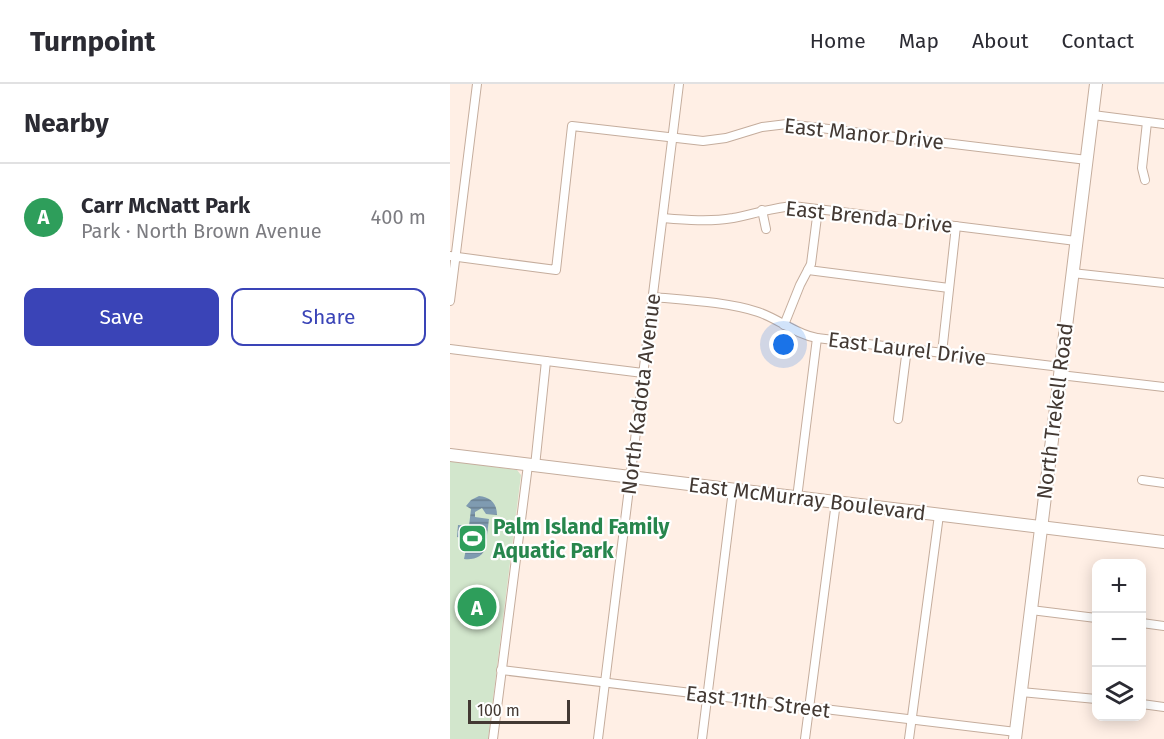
<!DOCTYPE html>
<html lang="en">
<head>
<meta charset="utf-8">
<style>
  :root { --surface:#fff; --page:#f7f7f7; --text:#2b2b33; --muted:#7c7c81; --line:#e1e1e2; --accent:#3a44b7 }
  body { margin:0; font-family:"Fira Sans",sans-serif; background:var(--page); color:var(--text) }
  .controls { position:absolute; right:18px; bottom:18px; display:grid; overflow:hidden; border-radius:12px; box-shadow:0 3px 15px #0003 }
  .controls button { width:54px; height:54px; display:grid; place-items:center; padding:0; border:0; border-bottom:2px solid var(--line); background:var(--surface); color:var(--text); font:30px sans-serif }
  .scale { position:absolute; left:18px; bottom:15px; width:102px; box-sizing:border-box; padding-left:6px; border:3px solid #433933; border-top:0; font-size:16px; line-height:21px; white-space:nowrap; color:#433933; -webkit-text-stroke:4px #fff; paint-order:stroke }
  .you { position:absolute; left:334px; top:261px; width:21px; height:21px; margin:-15px; border:4px solid #fff; border-radius:50%; background:#1a73e8; box-shadow:0 0 0 9px #1a73e833 }
  .badge { display:grid; place-items:center; width:39px; height:39px; border-radius:50%; background:var(--accent); color:#fff; font-size:20px; font-weight:700 }
  .pin { position:absolute; translate:-50% -50%; border:3px solid #fff; box-shadow:0 2px 6px #0006 }
  .list { margin:0; padding:0; list-style:none }
  h2 { display:flex; justify-content:space-between; align-items:center; height:78px; margin:0; padding:0 24px; font-size:26px }
  h2 small { font-size:20px; font-weight:400; color:var(--muted) }
  .list li { display:grid; grid-template-columns:39px 1fr auto; gap:18px; align-items:center; box-sizing:border-box; height:108px; padding:0 24px; border-top:2px solid var(--line) }
  .list b { display:block; font-size:22px; white-space:nowrap }
  .list p { margin:0; font-size:20px; white-space:nowrap; color:var(--muted) }
  .list em { font-size:20px; font-style:normal; color:var(--muted) }
  .actions { display:flex; gap:12px; padding:18px 24px }
  .actions a { flex:1; padding:14px 0; border:2px solid var(--accent); border-radius:12px; text-align:center; font-size:21px; color:var(--accent) }
  .actions .main { background:var(--accent); color:#fff }
  .icon { flex:none; width:33px; height:33px; fill:none; stroke:currentColor; stroke-width:2; stroke-linecap:round; stroke-linejoin:round }
  .map { position:relative; flex:none; width:714px; height:655px; overflow:hidden }
  header { display:flex; align-items:center; gap:36px; box-sizing:border-box; height:84px; padding:0 30px; background:var(--surface); border-bottom:2px solid var(--line) }
  header strong { font-size:28px }
  nav { display:flex; gap:33px; margin-inline-start:auto; font-size:21px }
  main { display:flex }
  aside { flex:1; background:var(--surface) }
  .map>svg:first-child { display:block }
  .green { fill:#d2e6cc }
  .water { fill:url(#water-rules) }
  .lines { fill:none; stroke-linecap:round; stroke-linejoin:round }
  .street-casing { stroke:#c5ad9d; stroke-width:10 }
  .secondary-casing { stroke:#c5ad9d; stroke-width:14 }
  .street { stroke:#fff; stroke-width:8 }
  .secondary { stroke:#fff; stroke-width:12 }
  .labels { text-anchor:middle; dominant-baseline:central; stroke-width:4.5; stroke-linejoin:round; paint-order:stroke }
  .street-label { font-size:21px; fill:#433933; stroke:#fff }
  .leisure-label { font-size:21px; font-weight:bold; fill:#27864d; stroke:#fff; text-anchor:start }
</style>
</head>
<body>
<header>
<strong>Turnpoint</strong>
<nav><a>Home</a><a>Map</a><a>About</a><a>Contact</a></nav>
</header>
<main>
<aside>
<h2>Nearby<small></small></h2>
<ul class="list">
<li><span class="badge" style="background:#2e9e5b">A</span><div><b>Carr McNatt Park</b><p>Park · North Brown Avenue</p></div><em>400 m</em></li>
</ul>
<div class="actions"><a class="main">Save</a><a>Share</a></div>
</aside>
<div class="map">
<svg width="714" height="655" viewBox="0 0 714 655">
  <defs>
    <pattern id="water-rules" width="6" height="5" patternUnits="userSpaceOnUse" patternTransform="scale(1.5)"><rect width="6" height="5" fill="#7f9bb1"/><path d="M0 2.5h6" fill="none" stroke="#6a7f91"/></pattern>
  </defs>
  <rect width="100%" height="100%" fill="#ffefe5"/>
  <!-- green -->
  <polygon class="green" points="0,377 67,386 71,391 38,655 0,655"/>
  <!-- water -->
  <path class="water" d="M29 412C41 413 47 420 47 431L36 430 32 424 25 428V433L39 435 36 459 22 457 21 460 36 462C33 473 25 476 14 475L18 455 7 453 8 441 19 442 21 425 16 422 21 416Z"/>
  <g class="lines">
    <defs>
      <g id="street">
        <polyline points="643,31 714,40"/>
        <polyline points="695,96 692,84 697,38"/>
        <polyline points="312,126 316,145"/>
        <path d="M213 134C236 136 260 138 283 134 303 130 322 124 343 122L626 157"/>
        <polyline points="0,172 106,186 122,42 253,57 276,54 312,43 337,40 637,76"/>
        <polyline points="358,186 499,204"/>
        <polyline points="622,189 714,199"/>
        <path d="M203 213C235 216 278 218 308 228 329 235 345 250 367 254L611 283"/>
        <polyline points="0,217 27,0"/>
        <polyline points="334,241 350,201 361,180 368,125"/>
        <polyline points="0,265 193,289"/>
        <polyline points="492,269 506,142"/>
        <polyline points="610,291 714,303"/>
        <polyline points="448,335 457,264"/>
        <polyline points="85,382 96,277"/>
        <polyline points="692,396 714,399"/>
        <polyline points="347,414 367,254"/>
        <polyline points="581,526 646,534"/>
        <polyline points="692,539 714,542"/>
        <polyline points="51,586 566,648"/>
        <polyline points="571,608 646,615"/>
        <polyline points="692,620 714,623"/>
        <polyline points="43,655 78,381"/>
        <polyline points="148,655 229,0"/>
        <polyline points="252,655 283,406"/>
        <polyline points="355,655 386,418"/>
        <polyline points="459,655 489,431"/>
      </g>
      <g id="secondary">
        <polyline points="0,371 714,458"/>
        <polyline points="565,655 646,0"/>
      </g>
    </defs>
    <!-- street casing -->
    <use href="#street" class="street-casing"/>
    <!-- secondary casing -->
    <use href="#secondary" class="secondary-casing"/>
    <!-- street -->
    <use href="#street" class="street"/>
    <!-- secondary -->
    <use href="#secondary" class="secondary"/>
  </g>
  <!-- icons -->
  <defs>
    <symbol id="stadium-square" viewBox="-11 -11 22 22"><rect x="-9" y="-9" width="18" height="18" rx="4" fill="#2e9e5b" stroke="#fff"/><path d="M0-5a6.5 5 0 1 0 0 10a6.5 5 0 1 0 0-10ZM-3.5-1.8h7v3.6h-7Z" fill="#fff"/></symbol>
  </defs>
  <g fill-rule="evenodd">
    <use href="#stadium-square" x="6" y="438" width="33" height="33"/>
  </g>
  <g class="labels">
    <!-- street labels -->
    <g class="street-label">
      <text transform="translate(414 50) rotate(6)">East Manor Drive</text>
      <text transform="translate(419 133) rotate(6)">East Brenda Drive</text>
      <text transform="translate(457 265) rotate(7)">East Laurel Drive</text>
      <text transform="translate(191 310) rotate(-83)">North Kadota Avenue</text>
      <text transform="translate(605 327) rotate(-83)">North Trekell Road</text>
      <text transform="translate(357 415) rotate(7)">East McMurray Boulevard</text>
      <text transform="translate(308 618) rotate(7)">East 11th Street</text>
    </g>
    <!-- leisure labels -->
    <g class="leisure-label">
      <text x="43" y="443">Palm Island Family<tspan x="43" dy="24">Aquatic Park</tspan></text>
    </g>
  </g>
</svg>
<div class="controls">
<button>+</button>
<button>−</button>
<button><svg class="icon" aria-label="layers" viewBox="0 0 24 24"><path d="M12 4l9 5-9 5-9-5zM3 14l9 5 9-5"/></svg></button>
</div>
<div class="scale">100 m</div>
<div class="you"></div>
<div class="pin badge" style="left:27px;top:523px;background:#2e9e5b">A</div>
</div>
</main>
</body>
</html>
